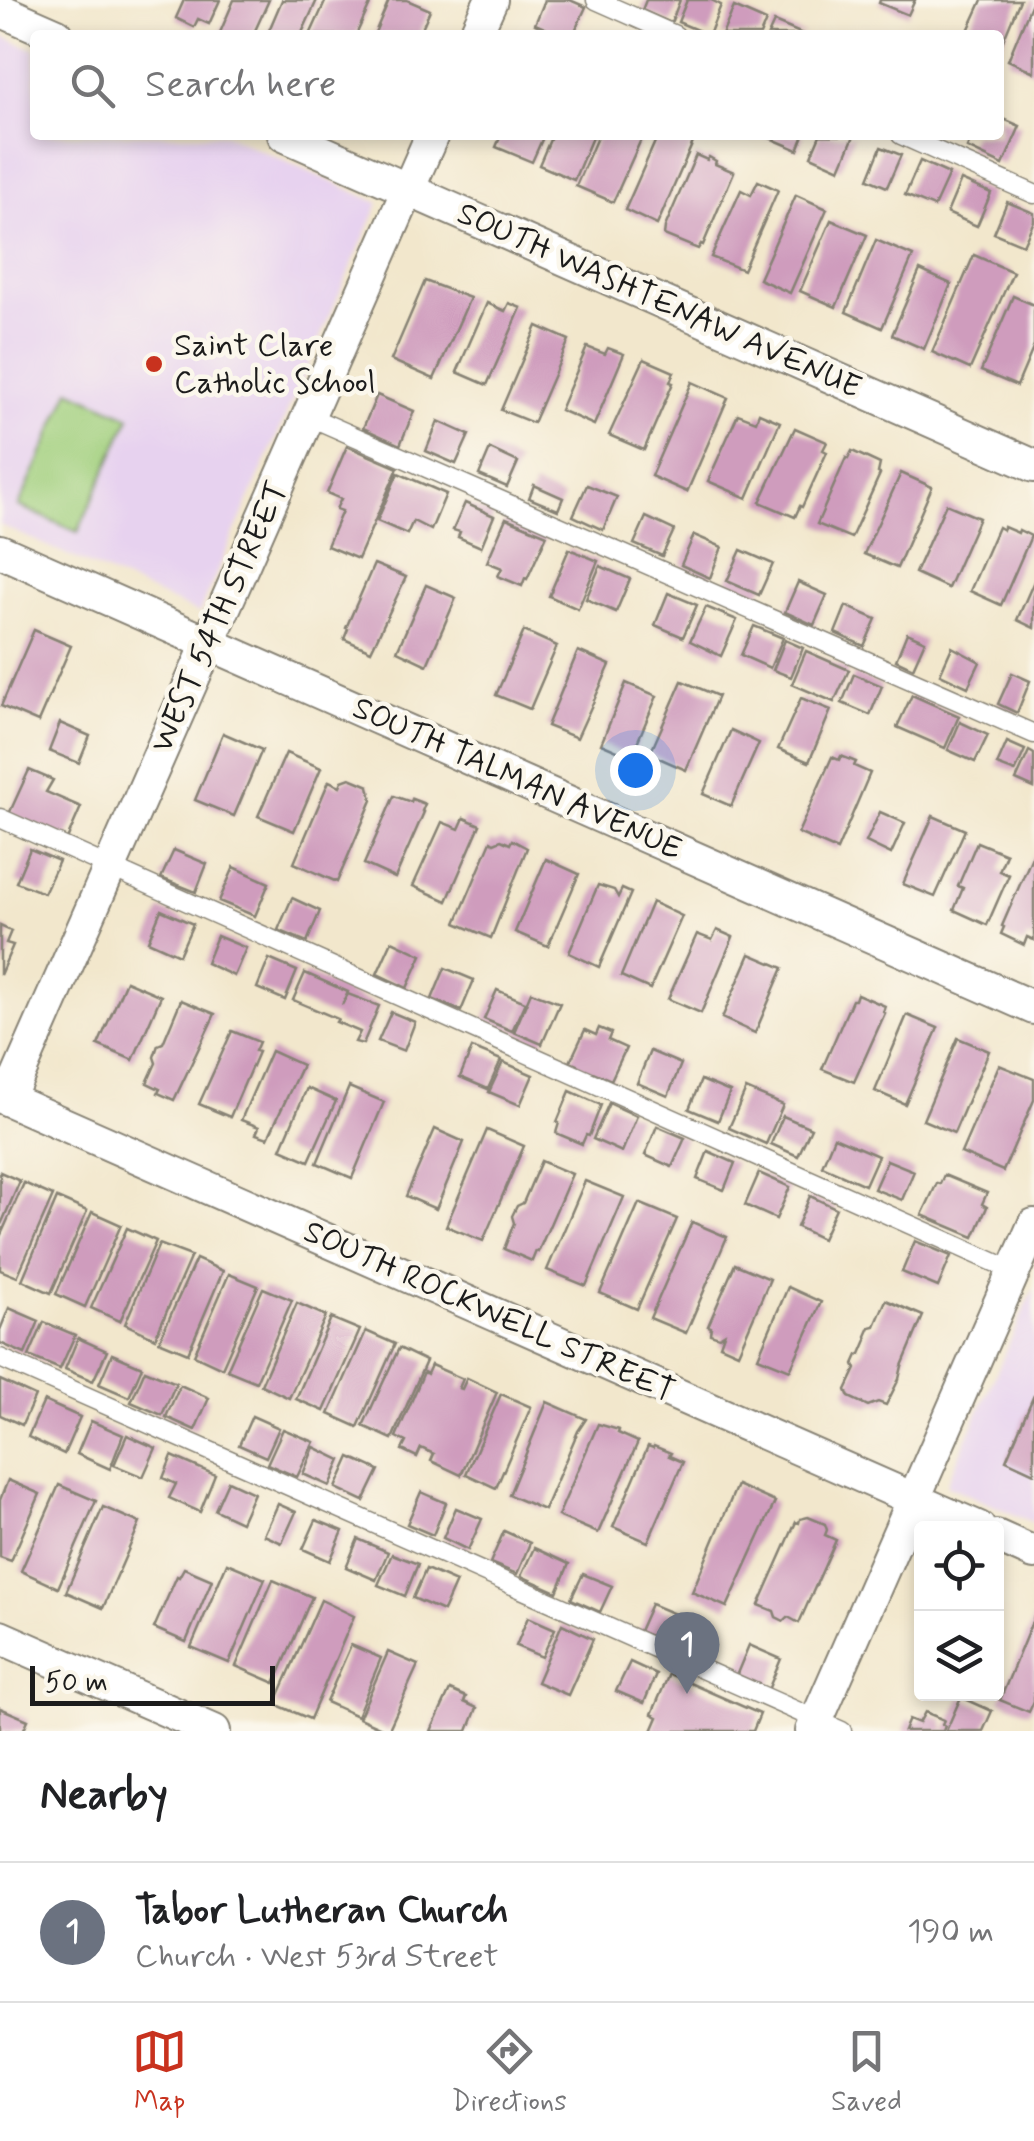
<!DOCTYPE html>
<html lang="en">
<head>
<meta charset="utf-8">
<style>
  :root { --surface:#fff; --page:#f6f6f6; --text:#202124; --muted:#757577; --line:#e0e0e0; --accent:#c8321e }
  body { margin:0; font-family:Mynerve,sans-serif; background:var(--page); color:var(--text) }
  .controls { position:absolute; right:30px; bottom:30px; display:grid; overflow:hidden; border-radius:10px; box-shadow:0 5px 15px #0003 }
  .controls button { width:90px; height:90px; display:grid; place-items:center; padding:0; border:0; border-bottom:2px solid var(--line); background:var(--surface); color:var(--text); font:50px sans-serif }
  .scale { position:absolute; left:30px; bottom:25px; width:245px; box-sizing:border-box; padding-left:10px; border:5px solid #1c1c1c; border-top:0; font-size:28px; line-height:35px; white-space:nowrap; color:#1c1c1c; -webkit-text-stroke:8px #fbf7ec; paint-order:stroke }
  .you { position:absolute; left:635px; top:770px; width:35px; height:35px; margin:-25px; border:8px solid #fff; border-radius:50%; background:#1a73e8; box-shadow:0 0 0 15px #1a73e833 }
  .badge { display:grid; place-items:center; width:65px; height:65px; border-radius:50%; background:var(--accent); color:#fff; font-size:32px; font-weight:700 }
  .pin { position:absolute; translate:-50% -82px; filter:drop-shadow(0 2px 5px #0008) }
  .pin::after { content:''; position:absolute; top:52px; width:35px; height:30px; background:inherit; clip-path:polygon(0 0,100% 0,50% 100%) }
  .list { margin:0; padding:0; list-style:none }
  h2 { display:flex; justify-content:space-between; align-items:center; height:130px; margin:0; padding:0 40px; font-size:42px }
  h2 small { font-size:32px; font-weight:400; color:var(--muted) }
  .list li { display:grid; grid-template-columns:65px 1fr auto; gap:30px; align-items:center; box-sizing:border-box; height:140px; padding:0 40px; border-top:2px solid var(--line) }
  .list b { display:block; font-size:38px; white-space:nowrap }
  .list p { margin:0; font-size:32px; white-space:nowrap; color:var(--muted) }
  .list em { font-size:32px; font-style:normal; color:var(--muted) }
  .icon { flex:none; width:55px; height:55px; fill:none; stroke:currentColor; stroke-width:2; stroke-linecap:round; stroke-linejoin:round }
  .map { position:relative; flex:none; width:1034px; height:1731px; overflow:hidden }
  .search { position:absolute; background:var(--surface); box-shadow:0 5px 15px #0003; left:30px; right:30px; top:30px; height:110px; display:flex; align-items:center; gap:25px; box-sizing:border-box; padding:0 35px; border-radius:10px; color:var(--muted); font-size:38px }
  .sheet { height:270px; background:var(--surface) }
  nav { display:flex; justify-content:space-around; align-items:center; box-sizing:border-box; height:140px; border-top:2px solid var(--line); background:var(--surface); font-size:28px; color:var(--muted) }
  nav a { display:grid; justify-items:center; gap:5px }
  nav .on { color:var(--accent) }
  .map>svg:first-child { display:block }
  .built { fill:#e7d2ef }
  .green { fill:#a0cf7d; stroke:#5e764c; stroke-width:2.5 }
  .building { fill:#cf9cbd }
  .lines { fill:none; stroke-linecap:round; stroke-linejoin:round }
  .lane-casing { stroke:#878274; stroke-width:21 }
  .street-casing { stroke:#878274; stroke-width:36 }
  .lane { stroke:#fff; stroke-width:18 }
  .street { stroke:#fff; stroke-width:32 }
  .poi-dot { fill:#c8321e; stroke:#fbf7ec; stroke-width:4 }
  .labels { text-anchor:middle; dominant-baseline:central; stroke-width:9; stroke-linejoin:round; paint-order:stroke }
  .street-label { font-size:32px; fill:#1c1c1c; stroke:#fbf7ec }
  .poi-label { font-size:32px; fill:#1c1c1c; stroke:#fbf7ec; text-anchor:start }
</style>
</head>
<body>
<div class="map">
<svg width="1034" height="1731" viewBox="0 0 1034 1731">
  <rect width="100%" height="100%" fill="#fbf7ec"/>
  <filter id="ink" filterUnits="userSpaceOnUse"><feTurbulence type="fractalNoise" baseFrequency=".01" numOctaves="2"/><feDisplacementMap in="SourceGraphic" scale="20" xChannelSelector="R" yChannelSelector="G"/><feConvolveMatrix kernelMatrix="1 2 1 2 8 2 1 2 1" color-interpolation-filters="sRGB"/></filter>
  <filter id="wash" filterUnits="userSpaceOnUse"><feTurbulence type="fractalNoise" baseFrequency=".0048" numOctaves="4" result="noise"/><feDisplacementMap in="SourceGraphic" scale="40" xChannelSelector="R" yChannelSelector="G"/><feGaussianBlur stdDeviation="2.25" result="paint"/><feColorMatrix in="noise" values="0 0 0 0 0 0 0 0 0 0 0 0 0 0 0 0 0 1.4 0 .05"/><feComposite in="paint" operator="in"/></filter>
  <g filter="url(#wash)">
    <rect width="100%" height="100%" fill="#f2e7cc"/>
    <!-- built -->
    <g class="built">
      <polygon points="0,35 35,50 35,135 226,135 379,203 199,613 0,525"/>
      <polygon points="1034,1288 1034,1523 946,1485"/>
    </g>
    <!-- green -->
    <polygon class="green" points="70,390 130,417 78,532 19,506"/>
    <g id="blocks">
      <!-- building -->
      <g class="building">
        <polygon points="184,0 220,0 209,24 198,19 194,27 176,18"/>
        <polygon points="234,0 269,0 253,35 219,35"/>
        <polygon points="282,0 317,0 301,35 267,35"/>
        <polygon points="326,0 372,0 356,35 310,35"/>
        <polygon points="389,0 407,0 430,10 419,35 374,35"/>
        <polygon points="545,0 570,0 586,7 573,35 561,35 535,24"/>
        <polygon points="646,0 680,0 671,23 642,10"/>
        <polygon points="687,0 711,0 721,5 709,35 678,22"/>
        <polygon points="880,0 915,0 908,15 879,3"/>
        <polygon points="982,0 1020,0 999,50 999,35 966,35"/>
        <polygon points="1033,0 1034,0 1034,72 1008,60"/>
        <polygon points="734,7 766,21 760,35 722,35"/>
        <polygon points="774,22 805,35 768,35"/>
        <polygon points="999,117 1020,126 1003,165 967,148 973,135 999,135"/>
        <polygon points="501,135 544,135 532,162 496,147"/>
        <polygon points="552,135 593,135 574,180 539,165"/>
        <polygon points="598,135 643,135 613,202 576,186"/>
        <polygon points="658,135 684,135 694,140 657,225 625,210"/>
        <polygon points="763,135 804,135 798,150"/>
        <polygon points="820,135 854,136 840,169 811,156"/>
        <polygon points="881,147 901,155 887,187 868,179"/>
        <polygon points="696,155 707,160 709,157 716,161 715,164 734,172 703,245 701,244 698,249 664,235 665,227"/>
        <polygon points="920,161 949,174 934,207 905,195"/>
        <polygon points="961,180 991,193 977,226 947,213"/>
        <polygon points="758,181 778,190 743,270 711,257 741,190 751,195"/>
        <polygon points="796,195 827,209 790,293 759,279"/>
        <polygon points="1007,202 1034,213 1034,221 1023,245 994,233"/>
        <polygon points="831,220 867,235 836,307 800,291"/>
        <polygon points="876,240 913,256 882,328 846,312"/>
        <polygon points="974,255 1013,272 970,369 932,352"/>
        <polygon points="920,270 951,284 924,349 892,335"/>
        <polygon points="425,281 470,298 434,379 391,360"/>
        <polygon points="1013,296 1034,305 1034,346 1017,386 981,371"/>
        <polygon points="487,303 505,311 509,303 521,308 487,385 457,372"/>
        <polygon points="537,326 569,340 533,423 501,410"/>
        <polygon points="587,347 605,354 608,348 624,354 594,425 560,410"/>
        <polygon points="644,359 674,372 670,382 673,383 644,450 609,435"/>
        <polygon points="692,382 728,398 687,492 651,476"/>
        <polygon points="377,395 414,411 400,445 363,428"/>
        <polygon points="759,413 780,422 747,498 708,481 738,414 756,421"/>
        <polygon points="438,421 469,435 456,464 426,451"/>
        <polygon points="795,428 827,442 823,450 827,452 802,507 800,506 795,517 760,502"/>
        <polygon points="347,446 398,468 358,559 327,546 342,511 336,509 341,499 327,493"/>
        <polygon points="490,449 518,462 507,487 479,475"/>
        <polygon points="852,451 880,464 878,473 880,474 851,538 817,524 846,458 848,459"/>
        <polygon points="398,473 446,494 431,530 413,521 407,534 377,521"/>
        <polygon points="901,473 932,487 897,568 864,554"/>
        <polygon points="534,485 563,498 558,510 529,498"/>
        <polygon points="587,485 617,497 603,530 573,516"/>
        <polygon points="465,503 494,516 481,547 458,537 460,532 453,530"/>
        <polygon points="946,504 979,518 948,588 915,573"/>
        <polygon points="646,517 674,530 662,556 634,544"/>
        <polygon points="506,518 547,535 527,579 525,578 522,586 498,576 502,568 487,562"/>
        <polygon points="998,527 1003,530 1004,527 1018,533 1019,530 1031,536 1001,605 970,591"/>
        <polygon points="694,535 722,547 710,578 681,565"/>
        <polygon points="569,549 598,561 578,609 549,596"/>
        <polygon points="741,550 773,564 759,595 727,581"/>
        <polygon points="374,564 406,577 371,651 344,639 348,629 346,628"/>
        <polygon points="600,566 630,579 616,612 586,599"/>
        <polygon points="1034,581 1034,628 1017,620"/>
        <polygon points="798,582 827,595 814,625 785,612"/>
        <polygon points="426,585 456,598 427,665 397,651"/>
        <polygon points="668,593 697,605 683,637 655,625"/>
        <polygon points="846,606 876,619 864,646 835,633"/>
        <polygon points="706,607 737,620 721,656 690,641"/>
        <polygon points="754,626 783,638 770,668 741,655"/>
        <polygon points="34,630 71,646 38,722 1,706"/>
        <polygon points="524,631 557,646 530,709 496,695"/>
        <polygon points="907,633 925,641 913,668 896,660"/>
        <polygon points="785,640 803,648 791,677 773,670"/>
        <polygon points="952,647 980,662 968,687 940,674"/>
        <polygon points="578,651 610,665 577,738 547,726"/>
        <polygon points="806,651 849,670 834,702 792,684"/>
        <polygon points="1012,673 1030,681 1017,713 998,704"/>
        <polygon points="854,674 882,686 870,715 842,703"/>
        <polygon points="682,681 718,696 686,770 650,754"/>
        <polygon points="626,683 657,696 631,757 601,744"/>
        <polygon points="912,695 959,716 945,748 897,727"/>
        <polygon points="801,698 831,710 809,762 778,749"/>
        <polygon points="960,722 988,735 975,762 948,750"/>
        <polygon points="60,723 90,736 79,763 49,751"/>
        <polygon points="731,730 759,743 731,806 703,794"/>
        <polygon points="223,733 262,750 234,816 195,800"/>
        <polygon points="1007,742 1025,750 1015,772 997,765"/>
        <polygon points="1029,751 1034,754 1034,788 1016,780"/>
        <polygon points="286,753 321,768 294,831 258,816"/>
        <polygon points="841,756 856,762 854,766 870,773 837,850 798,833 832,757 839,760"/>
        <polygon points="29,770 53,780 46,792 81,807 67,839 9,814"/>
        <polygon points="350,778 369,786 372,800 337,882 294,863 329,781 340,786 342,781"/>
        <polygon points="394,796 411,802 412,799 425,804 422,811 424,812 395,878 364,864"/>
        <polygon points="880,812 905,823 891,854 866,842"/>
        <polygon points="933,816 965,830 935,897 903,884"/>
        <polygon points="464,818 480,825 447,901 413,886 442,822 459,829"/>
        <polygon points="501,840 510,844 512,840 527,848 491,938 456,923 491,841 494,843"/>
        <polygon points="977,842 1006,854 999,871 1009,875 987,925 954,910 963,888 958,886"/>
        <polygon points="30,849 59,861 44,893 16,882"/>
        <polygon points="174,850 207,864 196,892 161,878"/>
        <polygon points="1034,852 1034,940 1027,937 1024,945 1001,934 1004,927 1002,926"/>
        <polygon points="546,859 579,874 548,946 515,932"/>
        <polygon points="234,867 269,883 255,916 219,901"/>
        <polygon points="598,885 614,890 618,897 622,889 631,893 599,967 569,953"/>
        <polygon points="292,898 320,911 307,942 278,930"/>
        <polygon points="652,902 682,916 650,989 621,976"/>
        <polygon points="161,910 193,924 179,955 148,941"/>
        <polygon points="0,926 11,931 6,943 13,945 0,975"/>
        <polygon points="717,930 733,937 701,1013 668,999 697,934 712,940"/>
        <polygon points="217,936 246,948 234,976 206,963"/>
        <polygon points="392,941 422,955 407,988 377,974"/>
        <polygon points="750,954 783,968 755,1033 722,1018"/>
        <polygon points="269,959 297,971 285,1000 257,988"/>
        <polygon points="445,968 474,980 461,1011 432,999"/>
        <polygon points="305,973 348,992 342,1005 348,994 379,1006 363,1044 355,1042 360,1032 336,1022 338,1019 293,1000"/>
        <polygon points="126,981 161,996 133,1060 98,1045"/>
        <polygon points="497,990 525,1002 512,1031 484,1019"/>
        <polygon points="531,992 560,1003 542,1044 514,1032"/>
        <polygon points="857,994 885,1006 883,1012 885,1013 854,1082 822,1069 852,1000 855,1000"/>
        <polygon points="181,1000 215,1014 174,1100 158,1093 160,1089 147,1083 156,1063 154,1057 158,1045 163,1043"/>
        <polygon points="391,1012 415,1022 404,1051 378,1041"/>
        <polygon points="907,1015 938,1028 905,1104 875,1091"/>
        <polygon points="599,1028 611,1033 608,1040 626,1048 611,1080 570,1062 585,1030 596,1035"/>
        <polygon points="232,1031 259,1042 255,1051 258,1052 230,1117 199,1104"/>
        <polygon points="958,1038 989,1051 954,1133 923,1120"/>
        <polygon points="472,1048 501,1060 488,1089 460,1077"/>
        <polygon points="271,1051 302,1065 268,1138 256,1134 259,1127 241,1120"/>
        <polygon points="650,1051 681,1064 668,1096 637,1083"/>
        <polygon points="503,1062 533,1075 520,1105 489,1092"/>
        <polygon points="999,1065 1034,1079 1034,1100 1003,1171 961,1153"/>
        <polygon points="701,1080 730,1092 718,1121 689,1109"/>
        <polygon points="349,1087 384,1102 352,1178 317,1163"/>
        <polygon points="307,1088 336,1101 309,1161 281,1149"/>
        <polygon points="746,1089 783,1105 766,1144 729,1128"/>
        <polygon points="570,1091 601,1105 589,1136 586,1135 582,1144 556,1133 559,1123 557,1122"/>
        <polygon points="609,1103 637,1116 622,1152 593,1139"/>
        <polygon points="783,1116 811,1128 798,1156 771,1144"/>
        <polygon points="657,1126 685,1138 672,1167 645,1155"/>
        <polygon points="435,1129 464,1142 436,1209 406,1196"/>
        <polygon points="487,1130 524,1146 483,1241 446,1226"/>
        <polygon points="834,1137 878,1156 865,1185 822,1166"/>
        <polygon points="708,1151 735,1163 724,1190 697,1179"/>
        <polygon points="887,1160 914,1171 902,1200 874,1189"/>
        <polygon points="541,1161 572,1174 538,1252 536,1251 532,1261 504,1249 514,1223 512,1216 517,1206 523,1203"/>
        <polygon points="0,1172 20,1181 0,1227"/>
        <polygon points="759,1173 790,1187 776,1219 745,1205"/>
        <polygon points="944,1175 987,1193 982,1204 987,1207 974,1237 922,1215 937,1183 940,1184"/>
        <polygon points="585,1181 624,1197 586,1286 547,1270"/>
        <polygon points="24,1183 53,1196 17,1277 0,1270 0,1237"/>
        <polygon points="810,1196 836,1208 822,1239 797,1227"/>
        <polygon points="57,1198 87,1211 51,1293 22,1280"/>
        <polygon points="639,1203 677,1219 637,1309 600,1293"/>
        <polygon points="92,1212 121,1225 85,1307 56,1294"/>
        <polygon points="692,1222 727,1237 686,1333 650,1318"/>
        <polygon points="127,1228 156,1241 120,1321 91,1308"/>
        <polygon points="915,1241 951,1256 938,1287 902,1272"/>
        <polygon points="159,1244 191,1256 155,1338 125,1324"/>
        <polygon points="196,1259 223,1271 188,1353 159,1341"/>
        <polygon points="735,1264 770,1279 738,1353 720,1345 724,1334 719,1337 710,1334 711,1327 708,1326"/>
        <polygon points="229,1274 258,1286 222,1368 194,1355"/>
        <polygon points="788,1287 821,1302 790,1370 758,1357"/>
        <polygon points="263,1288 292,1300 256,1382 227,1370"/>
        <polygon points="886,1300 923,1316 902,1366 899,1379 886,1405 878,1402 868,1406 849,1397 846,1390 856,1369 854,1364 858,1355 861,1354 867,1340 866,1336 870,1327 875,1326"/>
        <polygon points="297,1303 326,1316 289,1398 261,1385"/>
        <polygon points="9,1308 39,1321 25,1354 0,1343 0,1330"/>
        <polygon points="331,1318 360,1330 324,1411 296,1399"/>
        <polygon points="44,1322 75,1335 60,1369 29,1356"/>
        <polygon points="366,1331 395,1344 358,1427 329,1414"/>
        <polygon points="78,1338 107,1351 93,1381 65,1369"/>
        <polygon points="399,1348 426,1361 392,1439 363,1426"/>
        <polygon points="112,1354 142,1367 129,1397 99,1384"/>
        <polygon points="431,1365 463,1379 459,1388 462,1389 467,1378 497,1392 461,1475 431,1461 434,1454 421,1448 417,1457 402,1450 406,1442 396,1437 424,1372 427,1374"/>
        <polygon points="145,1370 176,1383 162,1415 131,1402"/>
        <polygon points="0,1380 35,1396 22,1425 0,1415"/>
        <polygon points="180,1385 209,1398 195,1430 166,1417"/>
        <polygon points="501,1394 531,1407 496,1488 466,1474"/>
        <polygon points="1034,1395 1034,1473 1006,1460"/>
        <polygon points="44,1401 80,1417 64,1454 28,1437"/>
        <polygon points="547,1402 586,1419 578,1431 544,1510 509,1495"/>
        <polygon points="252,1416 279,1428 266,1457 239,1445"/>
        <polygon points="91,1421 123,1435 110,1469 77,1454"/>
        <polygon points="598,1424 619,1430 618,1433 638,1442 598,1533 558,1516"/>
        <polygon points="283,1429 314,1442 297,1477 267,1464"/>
        <polygon points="127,1435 156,1448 143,1477 114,1465"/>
        <polygon points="648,1446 653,1448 654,1446 671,1453 669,1456 683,1462 648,1542 613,1527"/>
        <polygon points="314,1447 341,1460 330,1486 303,1474"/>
        <polygon points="172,1456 215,1475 200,1512 169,1498 176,1484 163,1478"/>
        <polygon points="350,1457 379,1470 364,1501 336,1488"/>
        <polygon points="8,1480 40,1494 11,1561 0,1557 0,1500"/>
        <polygon points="228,1481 254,1493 241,1522 215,1510"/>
        <polygon points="59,1485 96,1501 58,1588 21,1571"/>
        <polygon points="737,1485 775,1502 727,1607 692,1592"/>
        <polygon points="421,1492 446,1503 433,1535 407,1524"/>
        <polygon points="278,1504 296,1512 282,1543 264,1535"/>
        <polygon points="103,1507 140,1523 103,1608 66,1592"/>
        <polygon points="456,1508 482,1519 468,1550 443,1538"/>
        <polygon points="808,1517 825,1524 827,1530 825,1535 836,1540 799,1623 788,1617 784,1621 776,1617 774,1611 759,1605 796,1522 799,1523 800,1519"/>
        <polygon points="316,1520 343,1531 330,1561 303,1549"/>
        <polygon points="504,1531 530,1543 517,1574 490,1563"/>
        <polygon points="358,1539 388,1552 376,1580 346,1567"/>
        <polygon points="534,1548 569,1564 557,1592 521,1576"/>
        <polygon points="392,1554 418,1564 405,1596 378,1585"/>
        <polygon points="227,1563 265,1579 229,1663 191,1647"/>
        <polygon points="184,1568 212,1580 186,1642 154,1628 177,1576 179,1577"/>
        <polygon points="426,1569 456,1582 443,1611 413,1598"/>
        <polygon points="583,1574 612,1586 600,1612 571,1599"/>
        <polygon points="273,1580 312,1597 275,1683 236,1666"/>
        <polygon points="321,1600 354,1616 310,1719 275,1704"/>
        <polygon points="651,1604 677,1615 664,1643 639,1631"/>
        <polygon points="528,1617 555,1629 542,1657 516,1646"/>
        <polygon points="1034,1617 1034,1701 1029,1712 1000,1700"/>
        <polygon points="562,1624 593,1639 568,1695 537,1682"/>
        <polygon points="351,1645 381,1658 357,1716 326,1702"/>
        <polygon points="749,1645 781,1659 768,1690 736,1676"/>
        <polygon points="388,1652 418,1665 388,1731 359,1718"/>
        <polygon points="630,1662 656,1674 644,1703 616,1691"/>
        <polygon points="669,1674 760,1714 753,1731 652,1731 658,1717 652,1714"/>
        <polygon points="450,1690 466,1697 464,1702 477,1708 468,1731 431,1731"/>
        <polygon points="961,1697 992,1711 983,1731 946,1731"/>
        <polygon points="0,1708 28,1720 23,1731 0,1731"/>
        <polygon points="925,1712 944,1720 942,1724 945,1726 943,1731 904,1731 909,1719 919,1723"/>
      </g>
    </g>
  </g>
  <g filter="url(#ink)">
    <use href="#blocks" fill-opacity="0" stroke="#878274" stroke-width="2.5"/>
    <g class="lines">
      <defs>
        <g id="lane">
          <polyline points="596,0 675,35"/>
          <polyline points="901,135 1034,194"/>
          <polyline points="308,416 1034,734"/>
          <polyline points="0,818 1014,1271"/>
          <polyline points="0,1358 842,1731"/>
        </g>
        <g id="street">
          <polyline points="0,10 57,35"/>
          <polyline points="475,35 491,0"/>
          <polyline points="284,135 1034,466"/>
          <polyline points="0,551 1034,1008"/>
          <polyline points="0,1096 979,1528"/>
          <polyline points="8,1099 432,135"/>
          <polyline points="996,1536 1034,1553"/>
          <polyline points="0,1637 214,1731"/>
          <polyline points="812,1731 1034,1225"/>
        </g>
      </defs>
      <!-- lane casing -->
      <use href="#lane" class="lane-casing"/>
      <!-- street casing -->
      <use href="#street" class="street-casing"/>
      <!-- lane -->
      <use href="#lane" class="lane"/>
      <!-- street -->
      <use href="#street" class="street"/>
    </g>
  </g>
  <!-- markers -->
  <circle class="poi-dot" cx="154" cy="364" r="10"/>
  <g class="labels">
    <!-- street labels -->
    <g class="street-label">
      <text transform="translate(659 301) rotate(24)">SOUTH WASHTENAW AVENUE</text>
      <text transform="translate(220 617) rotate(-66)">WEST 54TH STREET</text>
      <text transform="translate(517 779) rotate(24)">SOUTH TALMAN AVENUE</text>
      <text transform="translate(489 1312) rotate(24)">SOUTH ROCKWELL STREET</text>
    </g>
    <!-- poi labels -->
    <g class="poi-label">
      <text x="174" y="346">Saint Clare<tspan x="174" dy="37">Catholic School</tspan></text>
    </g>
  </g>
</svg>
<div class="controls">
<button><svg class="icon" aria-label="locate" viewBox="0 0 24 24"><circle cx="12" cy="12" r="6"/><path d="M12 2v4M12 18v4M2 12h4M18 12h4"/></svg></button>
<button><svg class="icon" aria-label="layers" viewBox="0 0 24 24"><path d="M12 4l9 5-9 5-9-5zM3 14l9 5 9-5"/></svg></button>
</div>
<div class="scale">50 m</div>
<div class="you"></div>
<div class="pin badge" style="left:687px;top:1694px;background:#6b7280">1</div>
<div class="search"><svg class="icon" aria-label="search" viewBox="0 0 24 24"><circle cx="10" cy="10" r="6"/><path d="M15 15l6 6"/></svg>Search here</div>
</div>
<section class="sheet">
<h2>Nearby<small></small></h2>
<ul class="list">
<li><span class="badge" style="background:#6b7280">1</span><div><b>Tabor Lutheran Church</b><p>Church · West 53rd Street</p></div><em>190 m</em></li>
</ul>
</section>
<nav>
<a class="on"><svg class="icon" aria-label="map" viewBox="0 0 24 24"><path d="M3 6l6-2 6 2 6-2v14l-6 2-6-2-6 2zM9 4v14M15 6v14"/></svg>Map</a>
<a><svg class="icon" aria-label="directions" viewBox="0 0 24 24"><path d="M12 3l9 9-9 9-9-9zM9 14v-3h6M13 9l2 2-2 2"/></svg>Directions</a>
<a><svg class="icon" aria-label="saved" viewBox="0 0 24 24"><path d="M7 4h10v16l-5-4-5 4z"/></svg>Saved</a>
</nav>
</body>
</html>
